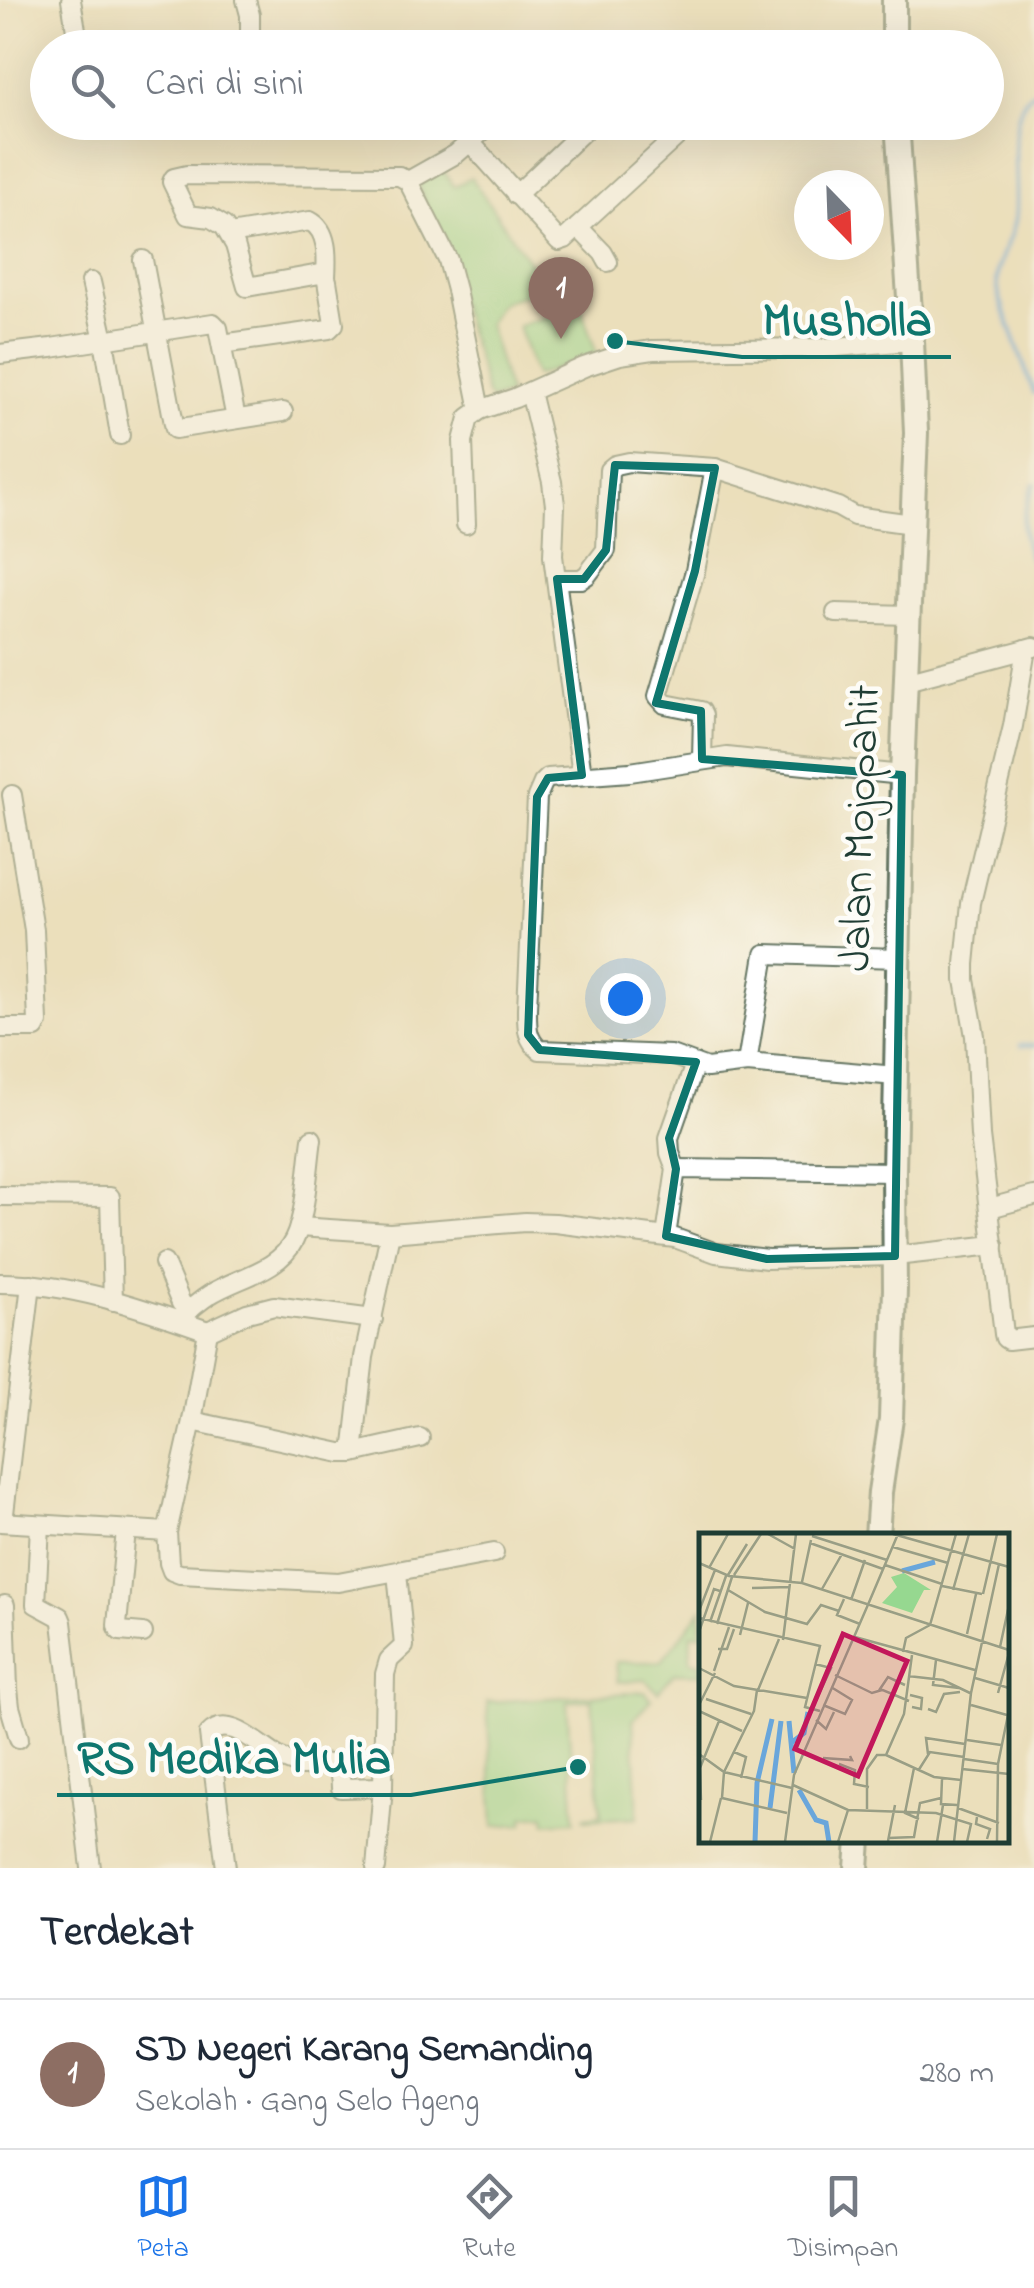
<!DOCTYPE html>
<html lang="id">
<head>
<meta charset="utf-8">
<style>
  :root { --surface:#fff; --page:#f2f2f3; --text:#1f2937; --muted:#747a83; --line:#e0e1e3; --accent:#1a73e8 }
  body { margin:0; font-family:"Indie Flower",sans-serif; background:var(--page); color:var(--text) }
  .compass { position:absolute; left:794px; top:170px; width:90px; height:90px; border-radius:50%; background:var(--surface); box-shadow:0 10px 40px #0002; rotate:157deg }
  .you { position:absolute; left:625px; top:998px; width:35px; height:35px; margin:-25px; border:8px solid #fff; border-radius:50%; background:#1a73e8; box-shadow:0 0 0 15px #1a73e833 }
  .badge { display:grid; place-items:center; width:65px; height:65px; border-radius:50%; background:var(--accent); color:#fff; font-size:32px; font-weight:700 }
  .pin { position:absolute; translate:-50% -82px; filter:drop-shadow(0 2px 5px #0008) }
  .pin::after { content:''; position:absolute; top:52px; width:35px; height:30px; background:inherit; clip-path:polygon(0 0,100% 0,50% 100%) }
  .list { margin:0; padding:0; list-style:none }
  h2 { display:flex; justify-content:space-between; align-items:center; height:130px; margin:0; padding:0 40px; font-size:42px }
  h2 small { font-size:32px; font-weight:400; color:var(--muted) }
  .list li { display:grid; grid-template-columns:65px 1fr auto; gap:30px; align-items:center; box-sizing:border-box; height:150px; padding:0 40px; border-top:2px solid var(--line) }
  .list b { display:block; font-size:38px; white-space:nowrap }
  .list p { margin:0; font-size:32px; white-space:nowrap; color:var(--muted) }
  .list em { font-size:32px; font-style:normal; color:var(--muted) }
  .icon { flex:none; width:55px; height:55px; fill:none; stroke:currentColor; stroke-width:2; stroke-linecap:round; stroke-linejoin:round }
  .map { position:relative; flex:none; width:1034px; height:1868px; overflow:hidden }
  .search { position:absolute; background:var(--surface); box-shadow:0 10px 40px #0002; left:30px; right:30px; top:30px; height:110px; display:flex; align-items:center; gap:25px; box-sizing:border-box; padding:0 35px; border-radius:55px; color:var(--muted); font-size:38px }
  .sheet { height:280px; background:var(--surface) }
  nav { display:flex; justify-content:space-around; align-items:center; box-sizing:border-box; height:140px; border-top:2px solid var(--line); background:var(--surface); font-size:28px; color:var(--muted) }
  nav a { display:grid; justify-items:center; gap:5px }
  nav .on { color:var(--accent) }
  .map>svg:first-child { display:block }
  .green { fill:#96d890; stroke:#5a8a62; stroke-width:2.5 }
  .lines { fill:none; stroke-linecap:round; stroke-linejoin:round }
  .stream { stroke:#69a6db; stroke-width:5 }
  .minor-casing { stroke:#667663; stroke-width:22 }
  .tertiary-casing { stroke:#667663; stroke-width:28 }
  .minor { stroke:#fff; stroke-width:18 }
  .tertiary { stroke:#fff; stroke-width:22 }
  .marked { fill:none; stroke:#0f766e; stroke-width:8; stroke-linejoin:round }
  .labels { text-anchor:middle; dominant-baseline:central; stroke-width:9; stroke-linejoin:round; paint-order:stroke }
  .street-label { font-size:45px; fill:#1f3d34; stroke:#fdfcf7 }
  .inset-river { fill:none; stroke:#69a6db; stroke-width:5 }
  .inset-road { fill:none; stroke:#999e85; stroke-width:2.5 }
  .view { fill:#c2185b; fill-opacity:0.15; stroke:#c2185b; stroke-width:5 }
  .inset-edge { fill:none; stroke:#1f3d34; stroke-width:5 }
  .leader { fill:none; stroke:#0f766e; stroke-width:4 }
  .callout-dot { fill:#0f766e; stroke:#fdfcf7; stroke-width:4 }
  .callout-label { font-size:48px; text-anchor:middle; font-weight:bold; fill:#0f766e; stroke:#fdfcf7; stroke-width:9; stroke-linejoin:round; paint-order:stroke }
</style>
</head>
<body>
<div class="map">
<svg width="1034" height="1868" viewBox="0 0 1034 1868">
  <rect width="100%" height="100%" fill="#fdfcf7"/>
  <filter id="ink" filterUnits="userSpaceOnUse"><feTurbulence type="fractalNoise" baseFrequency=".01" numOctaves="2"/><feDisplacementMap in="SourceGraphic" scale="20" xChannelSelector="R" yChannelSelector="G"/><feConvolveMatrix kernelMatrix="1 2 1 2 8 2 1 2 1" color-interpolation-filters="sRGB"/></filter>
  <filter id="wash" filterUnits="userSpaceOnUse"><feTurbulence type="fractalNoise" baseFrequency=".0048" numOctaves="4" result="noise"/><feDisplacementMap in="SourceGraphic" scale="40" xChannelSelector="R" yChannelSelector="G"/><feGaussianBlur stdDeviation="2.25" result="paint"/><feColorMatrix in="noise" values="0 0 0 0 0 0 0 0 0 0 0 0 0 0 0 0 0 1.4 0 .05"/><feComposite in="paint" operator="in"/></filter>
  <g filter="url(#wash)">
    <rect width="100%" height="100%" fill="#ebdfbb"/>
    <!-- green -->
    <g class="green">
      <polygon points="442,168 454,187 471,177 531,265 544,259 565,282 505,301 499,305 488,324 509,394 491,400 486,393 475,351 419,186 420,183"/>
      <polygon points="580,305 597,355 535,376 518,326"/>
      <polygon points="701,1610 701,1634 691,1634 690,1661 701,1663 701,1674 675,1673 658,1692 645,1680 618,1682 616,1662 661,1662"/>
      <polygon points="645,1692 651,1699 633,1720 638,1817 585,1820 584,1817 601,1815 592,1699 567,1702 575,1821 546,1823 545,1815 523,1817 523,1824 494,1826 487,1702"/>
    </g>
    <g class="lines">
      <!-- stream -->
      <g class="stream">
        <path d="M1034 92C1003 108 1021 191 1015 220 1009 250 992 264 999 296L1034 393"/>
        <path d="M1034 484C1021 517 1018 533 1034 565"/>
        <polyline points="1021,1045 1034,1045"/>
      </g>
    </g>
  </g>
  <g filter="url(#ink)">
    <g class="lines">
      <defs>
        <g id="minor">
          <polyline points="71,0 79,48"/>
          <polyline points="246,0 250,15 250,48"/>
          <polyline points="595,48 596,47"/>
          <polyline points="470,142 559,241 565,239 688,126"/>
          <polyline points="408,181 456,154 493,122"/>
          <polyline points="516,195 593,122"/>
          <polyline points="578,227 603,253 608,262"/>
          <path d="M230 234 310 221C329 231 327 258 326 277"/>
          <polyline points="143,260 175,429 283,412"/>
          <polyline points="91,282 104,340 120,435"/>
          <polyline points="222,344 329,329 334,324 327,281 324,275 320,274 247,287 235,245 224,226 211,218 188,215 172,182 174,178 187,175 399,176 408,181 448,260 456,290 480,410"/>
          <polyline points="0,354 51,348 213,323 218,328 236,419"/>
          <polyline points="530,392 552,482 555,505 553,556 582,775"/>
          <polyline points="466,524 463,441 469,418 480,410 515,398 584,367 620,355 653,350 823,348 912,341"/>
          <polyline points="557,579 581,579 587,575 606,550 609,470 615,465 629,462 715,468"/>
          <polyline points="836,613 908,615"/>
          <polyline points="1026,649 1013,726 971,903 965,964 965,980 975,1036 980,1136 1004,1334 1005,1338 1008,1340 1034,1337"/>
          <polyline points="906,681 1034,647"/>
          <polyline points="702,759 703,715 701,711 665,704 658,696 695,571 715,468 838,507 854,516 912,524"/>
          <polyline points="0,1028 35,1028 38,1022 34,930 12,795"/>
          <polyline points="747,1063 765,954 898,958"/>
          <path d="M896 1076 747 1063 707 1068 671 1055 540 1050C526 1039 527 1026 527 1008L537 797 543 783 548 778 630 772 727 757 902 775"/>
          <polyline points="676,1169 670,1153 669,1138 695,1064"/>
          <polyline points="0,1196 110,1197 113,1301"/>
          <polyline points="990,1208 1034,1196"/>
          <polyline points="299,1227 390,1233 525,1222 555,1223 675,1238 716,1253 767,1259 895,1256 994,1245"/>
          <polyline points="666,1236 676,1169 894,1172"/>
          <polyline points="164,1263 181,1303 190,1310"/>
          <path d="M0 1283C72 1283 142 1308 208 1331L192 1421 167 1532 0 1522"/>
          <path d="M178 1320C188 1311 198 1302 209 1295 237 1277 278 1272 294 1240 306 1216 308 1166 312 1139"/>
          <polyline points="208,1331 247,1313 274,1306 373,1319"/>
          <polyline points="192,1421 341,1453 353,1453 364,1357 390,1233"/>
          <polyline points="353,1453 420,1438"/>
          <polyline points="3,1522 31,1284"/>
          <polyline points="40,1525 36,1604 60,1617 62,1622 91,1868"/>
          <polyline points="126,1530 117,1625 120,1631 143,1633"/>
          <polyline points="167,1532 169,1563 172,1571 180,1574 338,1582 494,1553"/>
          <polyline points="5,1605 8,1689 10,1707 19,1738"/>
          <path d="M226 1868 209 1734C229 1713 260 1747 279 1757 286 1760 294 1764 302 1766 311 1767 324 1760 333 1766 340 1770 341 1780 341 1788L383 1787"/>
          <polyline points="376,1868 383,1787 385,1674 389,1660 404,1646 397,1572"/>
        </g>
        <g id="tertiary">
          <polyline points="894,0 894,48"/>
          <polyline points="877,1536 880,1492 891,1419 895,1289 894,1172 902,775 916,433 912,341 897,122"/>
          <polyline points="857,1868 859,1840"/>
        </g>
      </defs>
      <!-- minor casing -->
      <use href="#minor" class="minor-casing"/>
      <!-- tertiary casing -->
      <use href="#tertiary" class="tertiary-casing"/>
      <!-- minor -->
      <use href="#minor" class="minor"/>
      <!-- tertiary -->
      <use href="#tertiary" class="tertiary"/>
    </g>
  </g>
  <!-- marked area -->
  <path d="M0 0H1034V1868H0ZM615 465 715 468 695 571 656 703 701 711 702 759 902 775 895 1256 767 1259 666 1236 676 1169 669 1138 696 1062 540 1050 528 1035 537 797 548 778 582 775 557 579H584L606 550Z" fill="#ebdfbb" fill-opacity=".55" fill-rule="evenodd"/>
  <path class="marked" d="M615 465 715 468 695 571 656 703 701 711 702 759 902 775 895 1256 767 1259 666 1236 676 1169 669 1138 696 1062 540 1050 528 1035 537 797 548 778 582 775 557 579H584L606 550Z"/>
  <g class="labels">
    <!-- street labels -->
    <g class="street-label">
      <text transform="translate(862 828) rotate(-88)">Jalan Mojopahit</text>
    </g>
  </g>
  <!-- overview -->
  <g transform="translate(699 1533)">
    <rect width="310" height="310" fill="#ebdfbb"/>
    <path d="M205 40 232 57H225L213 80 183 70 198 54 192 44Z" fill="#96d890"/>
    <path class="inset-river" d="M203 38 236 29M90 188 95 240M92 210 105 200 109 179M100 257 117 287 127 290 130 309M71 275 82 188M56 309 58 250 73 186"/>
    <path class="inset-road" d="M69 1 96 16M194 1 310 34M113 3 188 27M111 10 184 36M194 14 249 30M0 30 30 43 103 50 310 117M186 32 243 51M10 35 29 1M29 42 48 11M35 42 62 1M103 49 112 7M243 53 283 61M53 55 91 54M123 56 143 21M29 57 66 79 108 91 122 72 140 78M254 57 270 1M284 61 298 1M145 66 138 82 161 91M152 67 166 27M168 74 199 1M0 78 16 37M0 85 121 113 106 174 121 178M11 89 27 43M18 91 33 44M1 96 15 56 21 58M268 101 277 61M41 102 49 70M156 104 276 137M84 107 97 1M301 114 310 72M19 116H28L35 96M204 119 207 105 231 92 257 1M237 127 234 152 260 155M0 135 35 153 108 165M15 138 30 94M136 142 173 160 183 157M209 143 244 147 271 160M276 145 310 155M206 152 189 144 181 156 210 168M59 157 80 106M299 160 310 120M211 162 223 165 222 176 213 174M7 166 52 181M0 172 16 140M124 172 146 181 153 167 132 154M272 172 308 182M113 176 132 135 116 131M229 176 237 179 245 161 261 159M0 178 43 198M117 187 127 196 135 179M268 207 302 212M35 219 47 224 42 245M0 221 25 239 93 255M229 221 227 205 266 211M187 222 205 181 213 122M187 222 235 244 262 247M124 225 153 227 151 223M265 226 299 231M140 231 156 237 155 251 170 254M215 235 206 280 220 286M263 236 310 241M219 238 231 219 265 224M25 239 23 265 88 280M25 239 55 178 58 157M243 246 242 271 258 272M94 252 149 277 237 280 272 291 268 309M2 267 1 235 20 188M259 275 300 290M168 276V236L178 222H187M278 284 277 291 291 296 288 306M189 305 215 304 221 270 242 265M189 308 196 272M11 309 22 265M86 309 95 242 168 74M139 309 149 277M238 309 244 272M255 309 272 160 300 31M298 309 299 231 310 177"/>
    <path class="view" d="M144 101 208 128 159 243 96 216Z"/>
    <rect width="310" height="310" class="inset-edge"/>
  </g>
  <!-- callouts -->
  <path class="leader" d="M615 341L742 357H951M578 1767L411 1795H57"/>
  <g class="callout-dot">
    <circle cx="615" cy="341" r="10"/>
    <circle cx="578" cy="1767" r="10"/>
  </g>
  <g class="callout-label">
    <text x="847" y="335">Musholla</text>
    <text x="234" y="1773">RS Medika Mulia</text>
  </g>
</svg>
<svg class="compass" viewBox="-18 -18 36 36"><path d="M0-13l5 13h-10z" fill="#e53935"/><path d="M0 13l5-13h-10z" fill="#747a83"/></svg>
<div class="you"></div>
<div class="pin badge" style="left:561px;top:339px;background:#8d6e63">1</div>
<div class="search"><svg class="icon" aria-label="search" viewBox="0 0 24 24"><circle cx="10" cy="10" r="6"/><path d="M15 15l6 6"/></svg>Cari di sini</div>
</div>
<section class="sheet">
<h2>Terdekat<small></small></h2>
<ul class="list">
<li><span class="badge" style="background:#8d6e63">1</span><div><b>SD Negeri Karang Semanding</b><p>Sekolah · Gang Selo Ageng</p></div><em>280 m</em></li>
</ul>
</section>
<nav>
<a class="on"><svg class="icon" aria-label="map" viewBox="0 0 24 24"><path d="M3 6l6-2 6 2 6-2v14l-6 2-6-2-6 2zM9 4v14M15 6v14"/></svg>Peta</a>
<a><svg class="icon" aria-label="directions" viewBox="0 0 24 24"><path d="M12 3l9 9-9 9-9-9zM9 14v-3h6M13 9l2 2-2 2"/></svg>Rute</a>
<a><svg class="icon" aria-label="saved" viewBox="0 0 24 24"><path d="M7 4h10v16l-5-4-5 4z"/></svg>Disimpan</a>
</nav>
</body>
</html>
